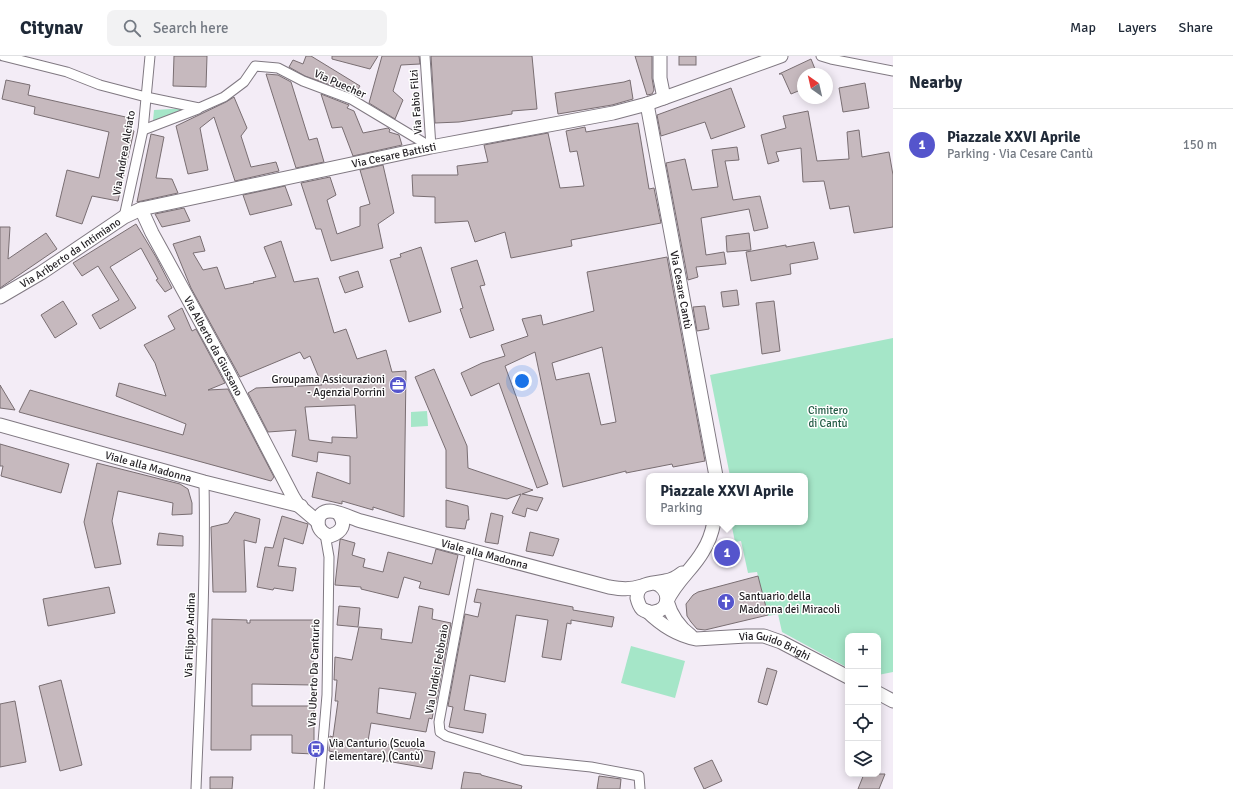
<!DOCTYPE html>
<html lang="en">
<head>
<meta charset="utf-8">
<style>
  :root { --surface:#fff; --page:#f2f2f3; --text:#1f2937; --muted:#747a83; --line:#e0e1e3; --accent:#55c }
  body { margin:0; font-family:Signika,sans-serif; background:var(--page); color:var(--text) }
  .controls { position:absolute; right:12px; bottom:12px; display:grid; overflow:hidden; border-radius:8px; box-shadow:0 2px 10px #0003 }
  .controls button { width:36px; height:36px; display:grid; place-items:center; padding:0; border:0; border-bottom:1px solid var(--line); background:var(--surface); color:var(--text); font:20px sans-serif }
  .compass { position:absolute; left:797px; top:12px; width:36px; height:36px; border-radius:50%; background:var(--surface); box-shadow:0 2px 10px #0003; rotate:326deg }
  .you { position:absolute; left:522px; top:325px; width:14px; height:14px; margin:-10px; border:3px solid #fff; border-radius:50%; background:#1a73e8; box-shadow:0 0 0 6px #1a73e833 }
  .badge { display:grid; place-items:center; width:26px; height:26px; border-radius:50%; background:var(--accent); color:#fff; font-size:13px; font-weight:700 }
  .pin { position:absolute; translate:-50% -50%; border:2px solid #fff; box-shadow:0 1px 4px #0006 }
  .popup { position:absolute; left:646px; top:417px; width:162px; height:52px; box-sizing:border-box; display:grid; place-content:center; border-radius:8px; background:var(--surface); filter:drop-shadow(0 1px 3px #0005); font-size:13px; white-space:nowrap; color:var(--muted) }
  .popup b { font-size:15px; color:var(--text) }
  .popup::after { content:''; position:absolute; left:50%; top:100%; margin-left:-8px; border:8px solid transparent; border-top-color:var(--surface) }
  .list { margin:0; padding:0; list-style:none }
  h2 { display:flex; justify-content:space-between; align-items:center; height:52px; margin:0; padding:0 16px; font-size:17px }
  h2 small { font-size:13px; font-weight:400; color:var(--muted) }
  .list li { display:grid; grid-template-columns:26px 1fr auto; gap:12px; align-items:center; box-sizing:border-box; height:72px; padding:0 16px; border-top:1px solid var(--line) }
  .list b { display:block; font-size:15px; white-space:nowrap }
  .list p { margin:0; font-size:13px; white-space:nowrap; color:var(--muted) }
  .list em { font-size:13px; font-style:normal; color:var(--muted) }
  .icon { flex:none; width:22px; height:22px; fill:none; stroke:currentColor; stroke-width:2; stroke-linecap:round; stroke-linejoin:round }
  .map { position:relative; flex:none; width:893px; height:733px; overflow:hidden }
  header { display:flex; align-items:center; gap:24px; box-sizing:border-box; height:56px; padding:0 20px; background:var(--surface); border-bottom:1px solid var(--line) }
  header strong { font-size:19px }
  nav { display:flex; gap:22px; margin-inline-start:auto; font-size:14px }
  .search { width:280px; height:36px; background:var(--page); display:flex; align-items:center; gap:10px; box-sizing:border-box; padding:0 14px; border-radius:8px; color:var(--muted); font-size:15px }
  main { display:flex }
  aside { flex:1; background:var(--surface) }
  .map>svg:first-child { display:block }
  .green { fill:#a5e6c8 }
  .building { fill:#c6b9be; stroke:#796e72; fill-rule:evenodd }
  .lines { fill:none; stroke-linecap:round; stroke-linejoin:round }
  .street-casing { stroke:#807982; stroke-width:11 }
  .secondary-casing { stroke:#807982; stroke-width:15 }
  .street { stroke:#fff; stroke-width:9 }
  .secondary { stroke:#fff; stroke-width:13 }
  .labels { text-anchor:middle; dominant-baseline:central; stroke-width:3; stroke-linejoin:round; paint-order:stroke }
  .street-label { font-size:11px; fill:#221f23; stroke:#fff }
  .poi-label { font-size:11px; fill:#221f23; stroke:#fff; text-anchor:start }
  .park-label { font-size:11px; fill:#245c46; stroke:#fff }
</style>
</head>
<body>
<header>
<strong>Citynav</strong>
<div class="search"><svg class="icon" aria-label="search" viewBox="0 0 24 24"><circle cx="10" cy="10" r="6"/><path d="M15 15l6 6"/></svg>Search here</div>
<nav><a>Map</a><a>Layers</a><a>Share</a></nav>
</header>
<main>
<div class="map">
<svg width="893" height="733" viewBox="0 0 893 733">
  <rect width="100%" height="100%" fill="#f3ecf6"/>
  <!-- green -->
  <g class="green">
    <polygon points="186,52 153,65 154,54"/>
    <polygon points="893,282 893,616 878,619 878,580 848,580 848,612 782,576 778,558 768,560 757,516 748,517 741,485 735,486 731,466 805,466 805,420 730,420 710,319"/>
    <polygon points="427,355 428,370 411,371 411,356"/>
    <polygon points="631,590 685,605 675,642 621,627"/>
  </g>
  <!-- building -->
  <g class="building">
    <polygon points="174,0 207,0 206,31 173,30"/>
    <polygon points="306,0 311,0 360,30 355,38 305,20 289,11 293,4 303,8"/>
    <polygon points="332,0 378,0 370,13 332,3"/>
    <polygon points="382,0 419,0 420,8 401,9 393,35 403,44 395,63 369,47"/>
    <polygon points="431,0 532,0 537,53 512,55 512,58 459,66 435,67"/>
    <polygon points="635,0 652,0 652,22 654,34 652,38 647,39"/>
    <rect x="679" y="0" width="17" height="9"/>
    <polygon points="811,3 817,18 803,18 803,33 791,38 782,18 779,18"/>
    <polygon points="266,18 278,19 291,26 309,84 317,82 324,106 296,112"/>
    <polygon points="6,24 30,29 28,39 130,62 127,72 134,75 118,145 92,140 82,168 56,160 67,114 99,122 109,76 34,58 35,51 2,43"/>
    <polygon points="630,24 633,43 612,49 558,58 555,37 624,26"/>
    <polygon points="865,27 869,52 843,56 839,32"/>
    <polygon points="731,32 745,71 711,83 705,66 661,80 657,59"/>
    <polygon points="321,38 349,49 347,52 354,55 363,77 388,72 390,74 389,76 399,79 402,89 353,100 342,71 332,72"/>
    <polygon points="234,41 247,72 241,80 251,111 276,106 279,115 235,125 214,61 200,72 208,114 188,118 176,70 226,46"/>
    <polygon points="808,55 817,105 849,103 847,76 859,74 862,101 889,96 893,119 893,171 854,177 849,150 830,153 824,125 803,126 801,92 776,96 779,105 768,108 761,79 786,72 783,60"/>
    <polygon points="638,67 649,133 654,132 661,167 571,184 572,190 511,202 505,176 475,186 468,165 435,167 435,141 413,140 412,119 458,119 457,110 488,106 484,89 548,77 560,132 584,130 577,95 570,96 566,75 585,71 586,76"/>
    <polygon points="151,78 164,81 156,122 172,123 178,137 137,146"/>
    <polygon points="737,91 739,104 725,105 733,144 760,140 768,172 754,175 749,153 701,162 706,199 724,196 726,208 696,211 698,221 688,224 666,107 685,103 692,134 718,131 712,94"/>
    <polygon points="383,109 394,157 378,168 383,192 331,205 321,173 316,173 301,127 330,121 336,139 327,144 337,178 360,170 360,151 370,148 360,114"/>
    <polygon points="285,130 292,149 250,159 243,139"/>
    <polygon points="184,152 190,165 162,171 155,158"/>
    <polygon points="136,168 156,201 172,232 165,236 156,224 158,223 141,192 110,211 136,252 100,273 92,259 119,244 98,210 82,220 73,207"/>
    <polygon points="0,171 10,171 8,203 46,177 57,193 0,232"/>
    <polygon points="749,177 751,194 727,196 726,180"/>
    <path d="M200 180 205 195 193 197 203 214 217 211 225 233 254 227 253 226 276 221 264 191 281 185 294 226 318 222 334 277 346 273 357 303 386 294 392 316 406 315 404 461 373 451V454L342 445V448L312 441 317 416 350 428V400L318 396 317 406 292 400 296 374 268 376 248 337 256 332 322 329 310 300 304 303 300 296 240 321 191 232 173 188ZM355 349 357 382 332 381V387L309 384 305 351Z"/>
    <polygon points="814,186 818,203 790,208 791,218 751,225 746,196 786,189 786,191"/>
    <polygon points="421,191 441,256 409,266 390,204 401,201 400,198"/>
    <path d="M667 201 705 405 673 411 672 408 626 417V415L563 431 535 296 505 310 548 428 537 432 499 327 471 340 461 317 482 307 505 300 501 289 528 280 522 263 541 259 543 269 594 255 587 216ZM602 291 616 366 601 369 589 317 556 324 552 307Z"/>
    <polygon points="477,204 485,229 480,230 494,274 470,282 460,253 463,252 451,212"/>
    <polygon points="358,215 363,231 345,237 339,221"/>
    <polygon points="737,234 739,249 723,251 721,236"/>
    <polygon points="63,245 77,268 55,282 41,259"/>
    <polygon points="774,245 780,295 762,298 756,247"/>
    <polygon points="705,250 709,273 697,275 693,251"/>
    <polygon points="182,252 192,275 196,273 225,327 208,334 228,333 274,421 271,425 19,356 30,334 183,379 186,368 116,340 119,327 166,340 155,307 144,289 175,273 168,260"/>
    <polygon points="434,313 467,390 468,412 533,434 522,438 543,442 537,455 527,452 525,461 512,457 521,438 507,443 446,432 446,394 415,321"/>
    <polygon points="0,329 15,354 0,352"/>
    <polygon points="0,388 69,408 61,437 1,420 3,410 0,410"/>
    <polygon points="97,407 180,428 188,433 192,447 192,458 172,459 173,447 118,435 112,465 121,508 95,512 84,466"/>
    <polygon points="446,444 468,450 469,464 467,464 465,473 446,471"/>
    <polygon points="235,456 260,463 256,487 244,484 246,536 213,536 211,471 228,467"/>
    <polygon points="491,457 503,460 498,488 485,486"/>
    <polygon points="282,460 308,468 303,488 284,482 278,510 296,512 293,535 274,532 273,534 257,531 265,491 273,492"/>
    <polygon points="530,476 559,483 553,500 526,495"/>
    <polygon points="159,477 183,480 183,490 157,489"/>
    <polygon points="341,483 355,487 352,499 365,503 363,511 383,516 388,496 432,508 436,493 458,499 449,539 419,532 421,526 404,521 398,542 361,533 361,531 335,529 340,484"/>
    <polygon points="758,520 768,559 705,574 697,573 691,566 687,560 686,548 693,539 698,536"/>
    <polygon points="109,531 115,557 48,570 43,543"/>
    <polygon points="477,533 573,551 573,554 614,561 612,571 571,564 571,568 567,567 561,604 542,601 548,564 516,559 505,626 470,619 464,654 486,658 483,677 449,671 453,651 448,650 465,558 478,561 481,547 474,546"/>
    <polygon points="339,550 360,552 358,571 337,569"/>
    <path d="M419 550 433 553 432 563 451 567 436 647H435L432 663 429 662 426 676 371 667 368 685 435 696 432 713 353 699V700L329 695 330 680 333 681 338 645H335L337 624H334L335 601 352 604 359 571 382 573 381 583 412 587ZM379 632 416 637 410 663 377 657Z"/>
    <polygon points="212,563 247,564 247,567 250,567 250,564 314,564 313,629 252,628 252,650 314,650 314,698 292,697 292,679 251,679 251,694 211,694"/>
    <polygon points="767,612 777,615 767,649 758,646"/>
    <polygon points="61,624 82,709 60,715 39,630"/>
    <polygon points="15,645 26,706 0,711 0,648"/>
    <polygon points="712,704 722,725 704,733 694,712"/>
    <polygon points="464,716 481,718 481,719 522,730 521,733 461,733"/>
    <polygon points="864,718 885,718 879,733 858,733"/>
    <polygon points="599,720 621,723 620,733 597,733"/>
    <polygon points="210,721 233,721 232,733 210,733"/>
  </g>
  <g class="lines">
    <defs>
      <g id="street">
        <polyline points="3,0 67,16 100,29 146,41 199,52 224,41 244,26 255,10 278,12 303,25 351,43 431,91"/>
        <polyline points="425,0 431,91"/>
        <polyline points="821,0 831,3 893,15"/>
        <polyline points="143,74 198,53"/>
        <polyline points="124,161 143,74 150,0"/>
        <polyline points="471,494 439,666 440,676 446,680 523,704 591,711 639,720 640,733"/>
        <path d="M196 733C200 631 206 528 204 426"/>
        <polyline points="319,733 327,639 329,501 325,478"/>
      </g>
      <g id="secondary">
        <polyline points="660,0 660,22 664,42"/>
        <path id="s1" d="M647 48 716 420"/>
        <path id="s2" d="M141 153 152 177 226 312 293 441 298 449 318 466"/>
        <path id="s3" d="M0 241 41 217 124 161 141 153 431 91 613 57 647 48 781 0"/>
        <path id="s4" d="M0 369 204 426 301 450"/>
        <path id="s5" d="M338 457C347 468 342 476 330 480 313 475 315 455 330 455 337 455 354 463 361 465L609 531C621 533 630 534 642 530"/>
        <path d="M654 527C670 531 672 554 654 556 650 557 645 555 642 553 639 550 638 546 637 542 637 525 654 528 665 525 671 524 677 521 682 517"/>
        <path id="s6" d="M647 555C661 569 676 579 696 583L746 580H764L781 586 848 621"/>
        <path d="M691 580C679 571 671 559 667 545 676 525 693 513 703 495 709 486 712 476 714 466"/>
        <polyline points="878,637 893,645"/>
      </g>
    </defs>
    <!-- street casing -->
    <use href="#street" class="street-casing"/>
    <!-- secondary casing -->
    <use href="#secondary" class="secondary-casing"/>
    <!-- street -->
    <use href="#street" class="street"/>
    <!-- secondary -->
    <use href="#secondary" class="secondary"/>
  </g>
  <!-- icons -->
  <defs>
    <symbol id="office-disc" viewBox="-11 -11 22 22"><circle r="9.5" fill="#55c" stroke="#fff"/><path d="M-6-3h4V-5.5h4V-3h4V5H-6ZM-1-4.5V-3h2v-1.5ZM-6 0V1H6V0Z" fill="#fff"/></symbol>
    <symbol id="church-disc" viewBox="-11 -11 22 22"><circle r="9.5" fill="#55c" stroke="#fff"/><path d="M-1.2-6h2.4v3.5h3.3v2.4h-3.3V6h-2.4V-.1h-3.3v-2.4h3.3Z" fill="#fff"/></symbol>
    <symbol id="bus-disc" viewBox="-11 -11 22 22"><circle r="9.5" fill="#55c" stroke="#fff"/><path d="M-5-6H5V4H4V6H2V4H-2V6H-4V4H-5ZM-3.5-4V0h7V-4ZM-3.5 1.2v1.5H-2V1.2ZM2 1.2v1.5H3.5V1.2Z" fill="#fff"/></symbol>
  </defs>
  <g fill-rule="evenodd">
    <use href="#office-disc" x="388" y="319" width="20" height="20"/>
    <use href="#church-disc" x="716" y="536" width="20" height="20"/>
    <use href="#bus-disc" x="306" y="683" width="20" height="20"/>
  </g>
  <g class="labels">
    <!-- street labels -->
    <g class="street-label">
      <text transform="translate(340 28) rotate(24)">Via Puecher</text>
      <text transform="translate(416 46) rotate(-94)">Via Fabio Filzi</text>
      <text transform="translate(124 97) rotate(-80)">Via Andrea Alciato</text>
      <text stroke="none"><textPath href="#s3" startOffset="425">Via Cesare Battisti</textPath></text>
      <text stroke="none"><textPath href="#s3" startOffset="83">Via Ariberto da Intimiano</textPath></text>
      <text stroke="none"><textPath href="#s1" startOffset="189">Via Cesare Cantù</textPath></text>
      <text stroke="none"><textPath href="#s2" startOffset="155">Via Alberto da Giussano</textPath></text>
      <text stroke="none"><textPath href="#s4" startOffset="154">Viale alla Madonna</textPath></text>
      <text stroke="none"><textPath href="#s5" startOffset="229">Viale alla Madonna</textPath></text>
      <text transform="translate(190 579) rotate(-88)">Via Filippo Andina</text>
      <text stroke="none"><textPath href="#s6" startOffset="138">Via Guido Brighi</textPath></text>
      <text transform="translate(437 613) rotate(-80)">Via Undici Febbraio</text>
      <text transform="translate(314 617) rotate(-88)">Via Uberto Da Canturio</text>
    </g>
    <!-- poi labels -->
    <g class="poi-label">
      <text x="385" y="323" text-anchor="end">Groupama Assicurazioni<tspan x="385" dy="13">- Agenzia Porrini</tspan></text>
      <text x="739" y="540">Santuario della<tspan x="739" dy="13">Madonna dei Miracoli</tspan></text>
      <text x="329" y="687">Via Canturio (Scuola<tspan x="329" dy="13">elementare) (Cantù)</tspan></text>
    </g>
    <!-- park labels -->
    <g class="park-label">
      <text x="828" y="354">Cimitero<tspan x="828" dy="13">di Cantù</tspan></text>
    </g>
  </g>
</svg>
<div class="controls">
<button>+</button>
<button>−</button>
<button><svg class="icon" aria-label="locate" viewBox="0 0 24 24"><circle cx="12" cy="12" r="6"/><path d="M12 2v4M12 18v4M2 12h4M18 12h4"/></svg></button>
<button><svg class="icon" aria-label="layers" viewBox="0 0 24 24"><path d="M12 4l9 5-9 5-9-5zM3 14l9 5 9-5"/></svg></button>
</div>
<svg class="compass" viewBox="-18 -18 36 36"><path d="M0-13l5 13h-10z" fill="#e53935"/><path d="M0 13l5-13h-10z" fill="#747a83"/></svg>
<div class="you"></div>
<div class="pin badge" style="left:727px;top:497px">1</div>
<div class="popup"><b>Piazzale XXVI Aprile</b>Parking</div>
</div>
<aside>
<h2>Nearby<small></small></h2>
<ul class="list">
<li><span class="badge">1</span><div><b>Piazzale XXVI Aprile</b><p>Parking · Via Cesare Cantù</p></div><em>150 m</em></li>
</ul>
</aside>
</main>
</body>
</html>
